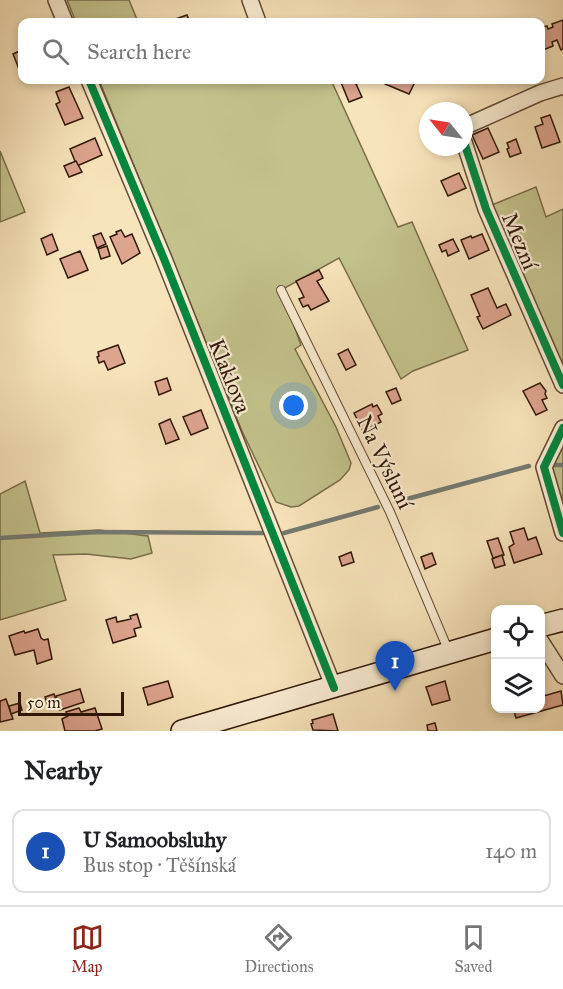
<!DOCTYPE html>
<html lang="en">
<head>
<meta charset="utf-8">
<style>
  :root { --surface:#fff; --page:#f6f6f6; --text:#202124; --muted:#757577; --line:#e0e0e0; --accent:#8f2418 }
  body { margin:0; font-family:"IM FELL Great Primer",serif; background:var(--page); color:var(--text) }
  .controls { position:absolute; right:18px; bottom:18px; display:grid; overflow:hidden; border-radius:12px; box-shadow:0 3px 9px #0003 }
  .controls button { width:54px; height:54px; display:grid; place-items:center; padding:0; border:0; border-bottom:2px solid var(--line); background:var(--surface); color:var(--text); font:30px sans-serif }
  .compass { position:absolute; left:419px; top:102px; width:54px; height:54px; border-radius:50%; background:var(--surface); box-shadow:0 3px 9px #0003; rotate:300deg }
  .scale { position:absolute; left:18px; bottom:15px; width:106px; box-sizing:border-box; padding-left:6px; border:3px solid #311706; border-top:0; font-size:16px; line-height:21px; white-space:nowrap; color:#311706; -webkit-text-stroke:4px #faedd3; paint-order:stroke }
  .you { position:absolute; left:294px; top:406px; width:21px; height:21px; margin:-15px; border:4px solid #fff; border-radius:50%; background:#1a73e8; box-shadow:0 0 0 9px #1a73e833 }
  .badge { display:grid; place-items:center; width:39px; height:39px; border-radius:50%; background:var(--accent); color:#fff; font-size:20px; font-weight:700 }
  .pin { position:absolute; translate:-50% -50px; filter:drop-shadow(0 2px 3px #0008) }
  .pin::after { content:''; position:absolute; top:32px; width:21px; height:18px; background:inherit; clip-path:polygon(0 0,100% 0,50% 100%) }
  .list { margin:0; padding:0; list-style:none }
  h2 { display:flex; justify-content:space-between; align-items:center; height:78px; margin:0; padding:0 24px; font-size:26px }
  h2 small { font-size:20px; font-weight:400; color:var(--muted) }
  .list li { display:grid; grid-template-columns:39px 1fr auto; gap:18px; align-items:center; box-sizing:border-box; height:84px; margin:0 12px 12px; padding:0 12px; border:2px solid var(--line); border-radius:12px }
  .list b { display:block; font-size:22px; white-space:nowrap }
  .list p { margin:0; font-size:20px; white-space:nowrap; color:var(--muted) }
  .list em { font-size:20px; font-style:normal; color:var(--muted) }
  .icon { flex:none; width:33px; height:33px; fill:none; stroke:currentColor; stroke-width:2; stroke-linecap:round; stroke-linejoin:round }
  .map { position:relative; flex:none; width:563px; height:731px; overflow:hidden }
  .search { position:absolute; background:var(--surface); box-shadow:0 3px 9px #0003; left:18px; right:18px; top:18px; height:66px; display:flex; align-items:center; gap:15px; box-sizing:border-box; padding:0 21px; border-radius:12px; color:var(--muted); font-size:22px }
  .sheet { height:174px; background:var(--surface) }
  nav { display:flex; justify-content:space-around; align-items:center; box-sizing:border-box; height:84px; border-top:2px solid var(--line); background:var(--surface); font-size:16px; color:var(--muted) }
  nav a { display:grid; justify-items:center; gap:3px }
  nav .on { color:var(--accent) }
  .map>svg:first-child { display:block }
  .green { fill:#c3c28c; stroke:#7a6c49; stroke-width:1.5 }
  .lines { fill:none; stroke-linecap:round; stroke-linejoin:round }
  .stream { stroke:#747a71; stroke-width:4.5 }
  .building { fill:#dda48e; stroke:#311706; stroke-width:1.5 }
  .lane-casing { stroke:#634a33; stroke-width:10 }
  .street-casing { stroke:#634a33; stroke-width:18 }
  .secondary-casing { stroke:#311706; stroke-width:24 }
  .lane { stroke:#faedd3; stroke-width:8 }
  .street { stroke:#faedd3; stroke-width:15 }
  .secondary { stroke:#faedd3; stroke-width:21 }
  .cycleway-casing { stroke:#faedd3; stroke-width:11 }
  .cycleway { stroke:#00873e; stroke-width:8 }
  .labels { text-anchor:middle; dominant-baseline:central; stroke-width:4.5; stroke-linejoin:round; paint-order:stroke }
  .street-label { font-size:22px; fill:#311706; stroke:#faedd3 }
</style>
</head>
<body>
<div class="map">
<svg width="563" height="731" viewBox="0 0 563 731">
  <rect width="100%" height="100%" fill="#f8e4bb"/>
  <filter id="stains"><feTurbulence type="fractalNoise" baseFrequency=".00333" numOctaves="4"/><feColorMatrix values="0 0 0 0 .2 0 0 0 0 .09 0 0 0 0 .02 0 0 0 .5 -.17"/></filter>
  <radialGradient id="worn" r=".72"><stop offset=".6" stop-color="#630" stop-opacity="0"/><stop offset="1" stop-color="#630" stop-opacity=".3"/></radialGradient>
  <!-- green -->
  <g class="green">
    <polygon points="67,0 129,0 138,22 76,22"/>
    <polygon points="99,80 331,80 398,227 412,222 468,350 413,371 401,379 339,258 281,290 301,345 295,349 336,427 351,463 349,470 340,480 299,506 291,507 276,502 242,431"/>
    <polygon points="0,151 25,212 0,222"/>
    <polygon points="536,187 546,217 563,209 563,385 492,205"/>
    <polygon points="563,433 563,524 547,464"/>
    <polygon points="25,481 40,533 99,530 148,536 152,553 131,559 86,554 53,555 66,600 0,620 0,494"/>
  </g>
  <g class="lines">
    <!-- stream -->
    <g class="stream">
      <polyline points="554,465 563,465"/>
      <polyline points="396,502 529,466"/>
      <polyline points="284,533 378,507"/>
      <polyline points="0,538 97,532 270,533"/>
    </g>
  </g>
  <!-- building -->
  <g class="building">
    <polygon points="187,15 190,22 167,22"/>
    <polygon points="563,20 563,49 561,50 557,40 552,42 553,46 543,50 540,28 547,26 548,29 553,27 552,24"/>
    <polygon points="22,50 22,69 19,69 13,54"/>
    <polygon points="340,80 367,80 356,84 362,97 349,102"/>
    <polygon points="380,80 416,80 409,94 385,84 385,82"/>
    <polygon points="69,87 83,118 65,125 56,104 60,102 56,92"/>
    <polygon points="550,115 560,142 542,148 535,127 543,124 541,118"/>
    <polygon points="488,128 499,152 483,159 472,135"/>
    <polygon points="95,138 102,155 77,166 70,149"/>
    <polygon points="516,139 521,153 510,157 507,149 509,148 507,143"/>
    <polygon points="76,161 82,172 69,177 64,166"/>
    <polygon points="459,173 466,188 448,196 441,181"/>
    <polygon points="121,230 125,237 132,234 140,253 122,264 110,237 117,234 116,232"/>
    <polygon points="101,233 106,244 97,248 93,236"/>
    <polygon points="52,234 58,250 47,255 41,239"/>
    <polygon points="482,234 489,250 469,259 461,240 471,236 472,238"/>
    <polygon points="453,239 459,251 448,256 446,250 442,252 439,245"/>
    <polygon points="107,246 110,256 101,259 98,249"/>
    <polygon points="80,251 88,270 68,278 60,259"/>
    <polygon points="319,270 323,278 317,281 329,301 311,310 308,305 303,307 299,299 304,297 296,281"/>
    <polygon points="488,288 497,308 506,304 511,315 483,329 477,317 480,316 471,295"/>
    <polygon points="118,345 125,363 108,370 104,361 99,363 97,357 99,356 98,352"/>
    <polygon points="348,349 356,365 346,370 338,354"/>
    <polygon points="167,378 171,390 159,395 155,382"/>
    <polygon points="540,383 546,391 545,394 547,398 542,400 547,410 536,415 523,391"/>
    <polygon points="396,388 401,400 392,404 386,392"/>
    <polygon points="372,404 373,407 377,405 382,414 378,416 381,422 363,431 354,413"/>
    <polygon points="201,410 208,428 191,435 183,417"/>
    <polygon points="170,419 179,439 166,444 159,424"/>
    <polygon points="524,528 528,540 536,537 542,554 514,563 509,547 514,544 510,532"/>
    <polygon points="498,538 504,555 493,558 487,541"/>
    <polygon points="351,552 354,562 342,566 339,557"/>
    <polygon points="432,553 436,564 425,569 421,557"/>
    <polygon points="502,555 505,565 495,568 492,559"/>
    <polygon points="137,614 141,627 134,629 136,636 113,643 106,620 116,617 117,622 131,619 130,616"/>
    <polygon points="38,629 41,638 44,640 48,639 52,659 37,664 34,650 15,655 9,636 24,631 25,633"/>
    <polygon points="168,681 173,697 148,705 143,688"/>
    <polygon points="445,681 450,700 432,705 426,687"/>
    <polygon points="80,689 84,702 60,710 56,696"/>
    <polygon points="561,691 563,705 516,718 513,708 540,708 540,697"/>
    <polygon points="54,694 58,707 49,709 45,697"/>
    <polygon points="6,699 13,719 0,722 0,701"/>
    <polygon points="20,703 22,710 11,714 9,706"/>
    <polygon points="79,708 81,712 95,708 102,729 95,731 65,731 62,719 68,716 66,712"/>
    <polygon points="333,714 338,731 313,730 311,724 313,723 312,720"/>
    <polygon points="435,723 437,731 428,731 427,725"/>
  </g>
  <g class="lines">
    <defs>
      <polyline id="lane" points="281,290 390,512 449,652"/>
      <g id="street">
        <polyline points="56,0 65,22"/>
        <polyline points="250,0 258,22"/>
        <polyline points="89,80 164,259 334,688"/>
        <polyline points="464,127 540,93 563,86"/>
        <polyline points="464,142 486,209 563,385"/>
        <polyline points="563,428 544,467 563,533"/>
        <polyline points="540,640 563,676"/>
      </g>
      <g id="secondary">
        <polyline points="540,626 563,620"/>
        <polyline points="182,731 496,639"/>
      </g>
    </defs>
    <!-- lane casing -->
    <use href="#lane" class="lane-casing"/>
    <!-- street casing -->
    <use href="#street" class="street-casing"/>
    <!-- secondary casing -->
    <use href="#secondary" class="secondary-casing"/>
    <!-- lane -->
    <use href="#lane" class="lane"/>
    <!-- street -->
    <use href="#street" class="street"/>
    <!-- secondary -->
    <use href="#secondary" class="secondary"/>
    <defs>
      <g id="cycleway">
        <polyline points="89,80 164,259 334,688"/>
        <polyline points="464,142 486,209 563,385"/>
        <polyline points="563,428 544,467 563,533"/>
      </g>
    </defs>
    <!-- cycleway casing -->
    <use href="#cycleway" class="cycleway-casing"/>
    <!-- cycleway -->
    <use href="#cycleway" class="cycleway"/>
  </g>
  <g class="labels">
    <!-- street labels -->
    <g class="street-label">
      <text transform="translate(520 241) rotate(67)">Mezní</text>
      <text transform="translate(230 376) rotate(68)">Klaklova</text>
      <text transform="translate(385 462) rotate(64)">Na Výsluní</text>
    </g>
  </g>
  <rect width="100%" height="100%" filter="url(#stains)"/>
  <rect width="100%" height="100%" fill="url(#worn)"/>
</svg>
<div class="controls">
<button><svg class="icon" aria-label="locate" viewBox="0 0 24 24"><circle cx="12" cy="12" r="6"/><path d="M12 2v4M12 18v4M2 12h4M18 12h4"/></svg></button>
<button><svg class="icon" aria-label="layers" viewBox="0 0 24 24"><path d="M12 4l9 5-9 5-9-5zM3 14l9 5 9-5"/></svg></button>
</div>
<svg class="compass" viewBox="-18 -18 36 36"><path d="M0-13l5 13h-10z" fill="#e53935"/><path d="M0 13l5-13h-10z" fill="#757577"/></svg>
<div class="scale">50 m</div>
<div class="you"></div>
<div class="pin badge" style="left:395px;top:691px;background:#1a4fb4">1</div>
<div class="search"><svg class="icon" aria-label="search" viewBox="0 0 24 24"><circle cx="10" cy="10" r="6"/><path d="M15 15l6 6"/></svg>Search here</div>
</div>
<section class="sheet">
<h2>Nearby<small></small></h2>
<ul class="list">
<li><span class="badge" style="background:#1a4fb4">1</span><div><b>U Samoobsluhy</b><p>Bus stop · Těšínská</p></div><em>140 m</em></li>
</ul>
</section>
<nav>
<a class="on"><svg class="icon" aria-label="map" viewBox="0 0 24 24"><path d="M3 6l6-2 6 2 6-2v14l-6 2-6-2-6 2zM9 4v14M15 6v14"/></svg>Map</a>
<a><svg class="icon" aria-label="directions" viewBox="0 0 24 24"><path d="M12 3l9 9-9 9-9-9zM9 14v-3h6M13 9l2 2-2 2"/></svg>Directions</a>
<a><svg class="icon" aria-label="saved" viewBox="0 0 24 24"><path d="M7 4h10v16l-5-4-5 4z"/></svg>Saved</a>
</nav>
</body>
</html>
